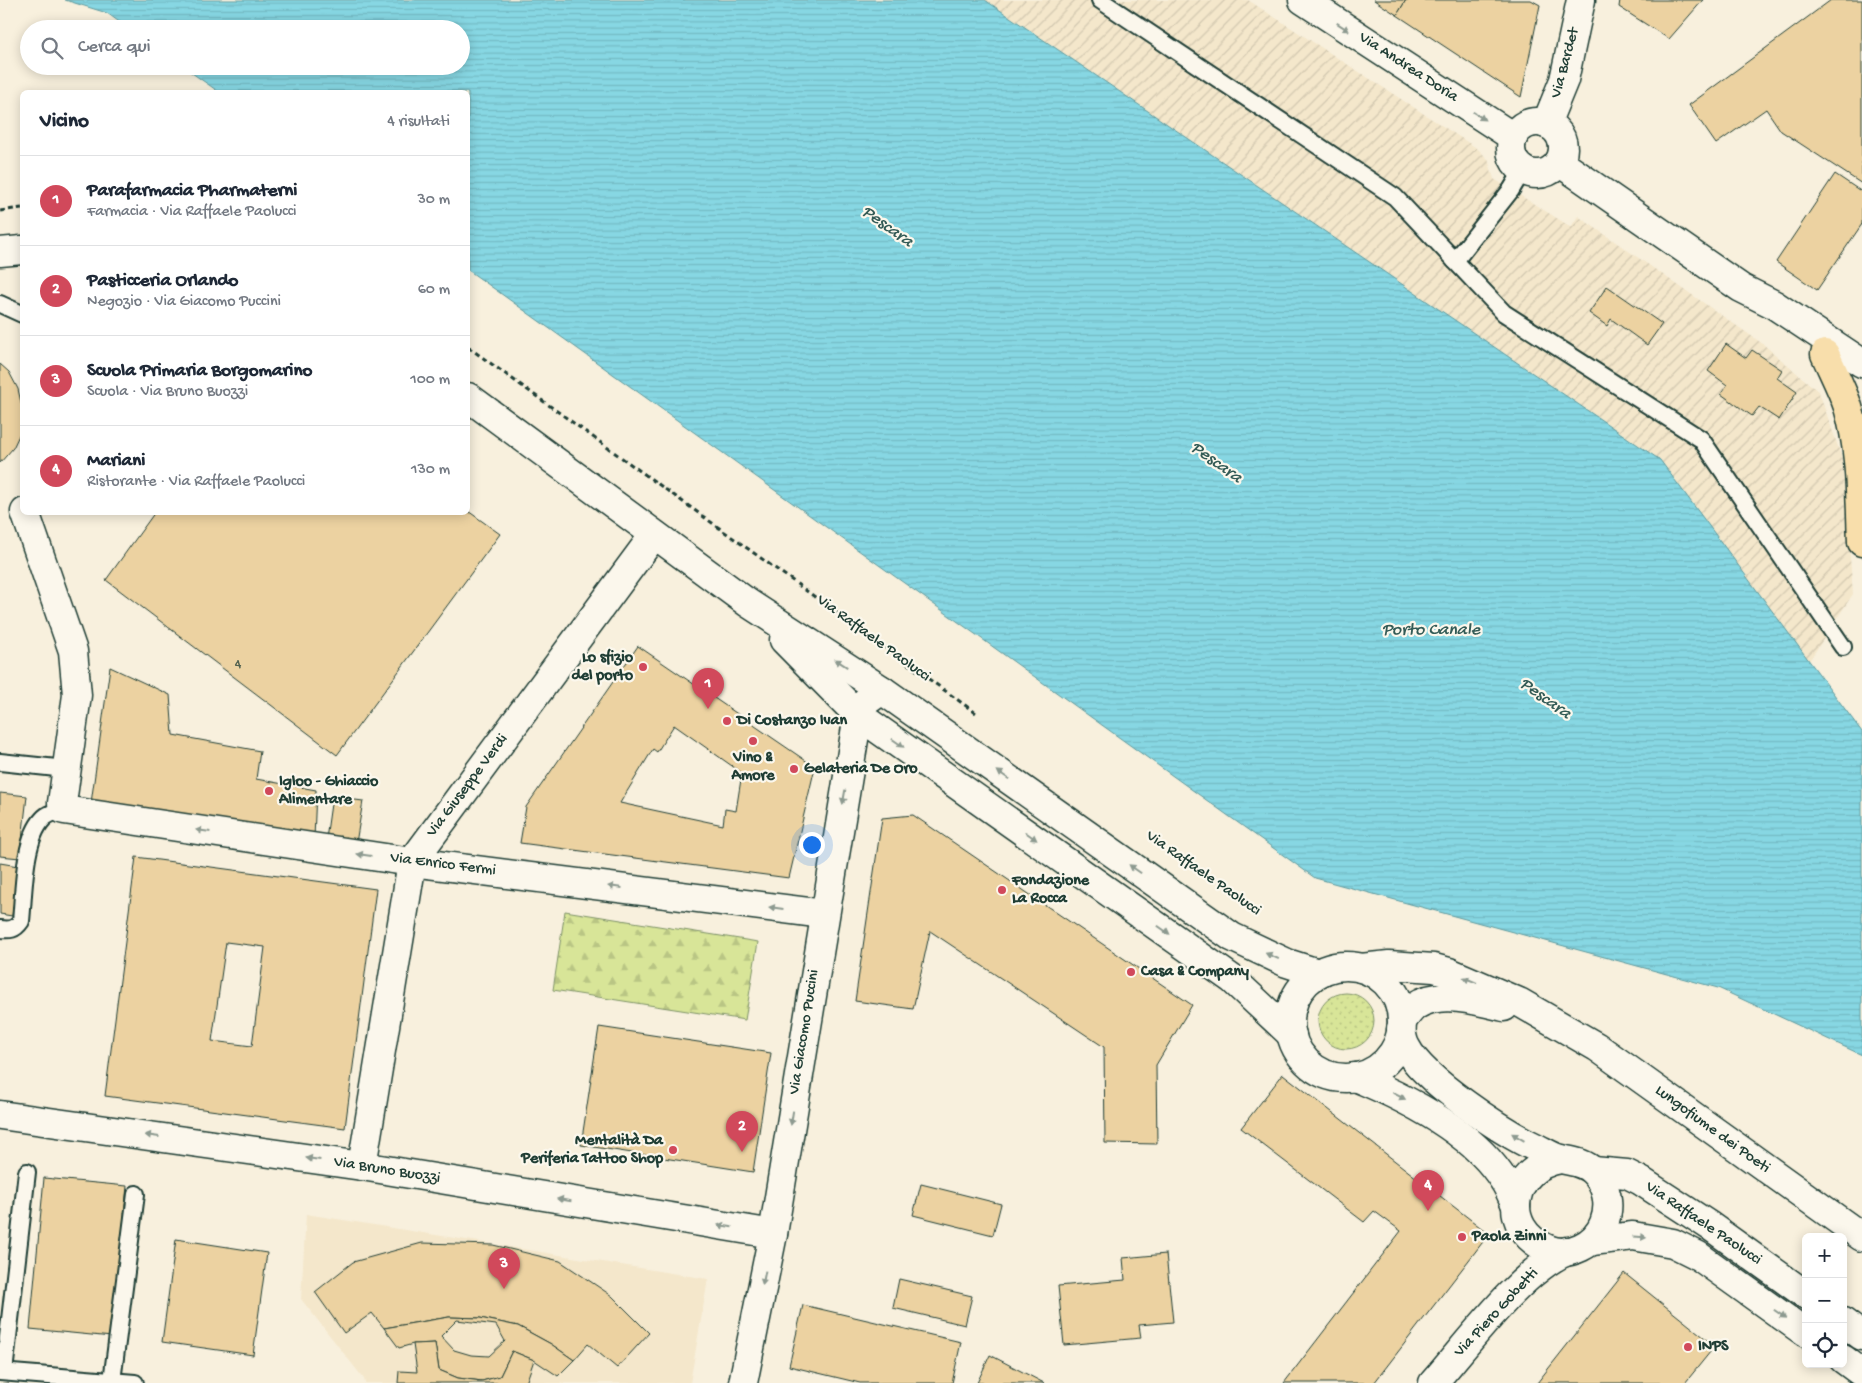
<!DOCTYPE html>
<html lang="it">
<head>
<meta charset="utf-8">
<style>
  :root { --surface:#fff; --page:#f6f6f7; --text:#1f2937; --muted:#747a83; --line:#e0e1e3; --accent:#d1495b }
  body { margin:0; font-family:"Gochi Hand",sans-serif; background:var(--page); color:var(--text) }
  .controls { position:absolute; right:15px; bottom:15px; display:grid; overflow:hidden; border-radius:8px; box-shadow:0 2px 12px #0003 }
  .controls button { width:45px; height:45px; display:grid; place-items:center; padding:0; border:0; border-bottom:1px solid var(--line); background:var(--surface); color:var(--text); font:25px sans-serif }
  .you { position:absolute; left:811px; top:844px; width:18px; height:18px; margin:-12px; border:4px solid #fff; border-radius:50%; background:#1a73e8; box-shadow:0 0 0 8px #1a73e833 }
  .badge { display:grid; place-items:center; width:32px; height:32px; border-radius:50%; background:var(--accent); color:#fff; font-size:16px; font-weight:700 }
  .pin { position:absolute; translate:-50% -41px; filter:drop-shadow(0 1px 2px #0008) }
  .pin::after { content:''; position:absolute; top:26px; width:18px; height:15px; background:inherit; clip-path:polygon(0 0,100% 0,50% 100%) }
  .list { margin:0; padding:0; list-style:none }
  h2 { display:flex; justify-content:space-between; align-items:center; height:65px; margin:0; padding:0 20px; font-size:21px }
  h2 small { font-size:16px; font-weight:400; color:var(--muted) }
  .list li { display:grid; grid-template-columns:32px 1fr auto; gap:15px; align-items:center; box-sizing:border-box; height:90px; padding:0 20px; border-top:1px solid var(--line) }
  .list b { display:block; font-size:19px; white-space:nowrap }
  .list p { margin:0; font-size:16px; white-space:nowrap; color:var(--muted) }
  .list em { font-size:16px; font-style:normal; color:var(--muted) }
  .icon { flex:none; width:28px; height:28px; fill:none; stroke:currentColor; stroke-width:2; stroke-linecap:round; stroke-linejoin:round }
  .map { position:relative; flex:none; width:1862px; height:1383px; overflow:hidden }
  .search { position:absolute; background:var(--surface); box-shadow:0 2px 12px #0003; left:20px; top:20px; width:450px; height:55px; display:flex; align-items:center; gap:12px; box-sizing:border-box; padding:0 18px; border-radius:28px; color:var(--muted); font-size:19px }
  .panel { position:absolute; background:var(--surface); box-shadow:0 2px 12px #0003; left:20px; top:90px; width:450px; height:425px; border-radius:8px }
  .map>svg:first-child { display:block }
  .built { fill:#f4e7cb }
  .industrial { fill:url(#industrial-furrows) }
  .grass { fill:url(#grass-dots); stroke:#7c9166 }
  .forest { fill:url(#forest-firs); stroke:#7c9166 }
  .water { fill:url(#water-rules); stroke:#5d999d }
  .building { fill:#ecd2a1; stroke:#1f3d34; fill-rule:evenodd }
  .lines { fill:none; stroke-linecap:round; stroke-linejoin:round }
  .service-casing { stroke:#1f3d34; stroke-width:20 }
  .minor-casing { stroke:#1f3d34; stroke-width:31 }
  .tertiary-casing { stroke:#1f3d34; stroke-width:31 }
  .trunk-casing { stroke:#1f3d34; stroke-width:31 }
  .path { stroke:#1f3d34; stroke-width:3; stroke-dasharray:5 4; stroke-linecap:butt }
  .service { stroke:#fbf7ec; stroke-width:16 }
  .minor { stroke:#fbf7ec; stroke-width:28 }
  .tertiary { stroke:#fbf7ec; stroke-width:28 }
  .trunk { stroke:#f8deab; stroke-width:28 }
  .oneway { fill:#8d9a90 }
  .poi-dot { fill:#d1495b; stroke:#fbf7ec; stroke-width:2 }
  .labels { text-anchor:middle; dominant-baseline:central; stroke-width:4.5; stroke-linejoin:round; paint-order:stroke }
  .number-label { font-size:14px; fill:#52624f }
  .street-label { font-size:16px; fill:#1f3d34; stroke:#fbf7ec }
  .poi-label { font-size:16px; font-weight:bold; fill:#1f3d34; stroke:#fbf7ec; text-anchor:start }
  .water-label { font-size:18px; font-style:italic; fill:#345c57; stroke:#fbf7ec }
</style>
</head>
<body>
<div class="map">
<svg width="1862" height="1383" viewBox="0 0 1862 1383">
  <defs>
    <pattern id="industrial-furrows" width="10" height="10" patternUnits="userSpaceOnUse" patternTransform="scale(1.25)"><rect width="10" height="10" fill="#f4e7cb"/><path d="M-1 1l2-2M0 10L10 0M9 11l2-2" fill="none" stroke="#d1c7af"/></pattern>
    <pattern id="grass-dots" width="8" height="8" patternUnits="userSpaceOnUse" patternTransform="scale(1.25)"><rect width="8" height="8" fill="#d8e598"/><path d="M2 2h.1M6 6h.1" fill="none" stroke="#b9c584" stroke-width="1.8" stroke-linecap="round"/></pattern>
    <pattern id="forest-firs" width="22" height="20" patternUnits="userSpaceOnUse" patternTransform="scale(1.25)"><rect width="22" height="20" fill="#d8e598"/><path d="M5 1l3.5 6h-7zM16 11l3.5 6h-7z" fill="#b9c584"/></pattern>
    <pattern id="water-rules" width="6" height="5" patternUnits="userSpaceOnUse" patternTransform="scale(1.25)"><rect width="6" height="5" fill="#87d7e3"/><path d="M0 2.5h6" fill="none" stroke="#74b9c3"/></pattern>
  </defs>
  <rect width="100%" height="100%" fill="#f8f0dd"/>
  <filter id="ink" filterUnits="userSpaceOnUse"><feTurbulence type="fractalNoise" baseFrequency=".02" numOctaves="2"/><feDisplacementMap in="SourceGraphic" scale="10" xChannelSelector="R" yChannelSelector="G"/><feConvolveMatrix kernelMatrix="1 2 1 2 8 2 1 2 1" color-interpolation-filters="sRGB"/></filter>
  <g filter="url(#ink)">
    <!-- built -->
    <polygon class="built" points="306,1214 708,1279 690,1383 365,1383 364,1379 301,1299"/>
    <!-- industrial -->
    <polygon class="industrial" points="985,0 1248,0 1478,149 1488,159 1494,179 1571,227 1578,216 1763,344 1819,392 1842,458 1853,594 1809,661 1660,460"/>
    <!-- grass -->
    <circle class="grass" cx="1346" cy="1021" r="28"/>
    <!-- forest -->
    <polygon class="forest" points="565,911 758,942 745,1020 553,990"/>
    <!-- water -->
    <polygon class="water" points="65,0 985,0 1660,460 1862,732 1862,1055 1718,988 1315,878 468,270 468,92 219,92 182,66 461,66 461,29 129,29 107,13"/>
    <!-- building -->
    <g class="building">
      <polygon points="1374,0 1406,0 1397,15"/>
      <polygon points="1406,0 1531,0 1540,5 1521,97 1397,15"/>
      <polygon points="1620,0 1703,0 1669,39 1619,7"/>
      <polygon points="1831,0 1862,0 1862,184 1781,131 1766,109 1716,144 1689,105"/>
      <polygon points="1835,174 1862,192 1862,224 1817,290 1776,262"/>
      <polygon points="1607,286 1662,324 1647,345 1611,319 1607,326 1589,313"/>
      <polygon points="1726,344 1746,358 1752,350 1782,370 1777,378 1797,392 1779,420 1759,407 1752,416 1721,394 1727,385 1708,371"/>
      <polygon points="0,364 9,372 18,389 22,407 21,431 13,448 0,463"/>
      <polygon points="468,511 500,534 337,755 106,580 155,512"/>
      <path d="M638 646 815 767 789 878 520 843 526 807ZM674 725 742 773 736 811 725 809 723 825 620 803 653 749 657 752Z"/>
      <polygon points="110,667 170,695 173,735 260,751 256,779 316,790 314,839 91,803"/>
      <polygon points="0,793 27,796 20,858 0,856"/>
      <polygon points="332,797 363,801 356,843 326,839"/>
      <polygon points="913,815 1192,1005 1156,1065 1157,1144 1105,1143 1104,1047 930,931 913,1009 855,1001 882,818"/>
      <path d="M136 857 376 889 345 1128 105 1096ZM226 942 265 947 252 1046 212 1041Z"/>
      <polygon points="0,863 18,866 12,916 0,914"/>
      <polygon points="599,1027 771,1053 753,1172 581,1145"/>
      <polygon points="1283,1074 1489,1234 1374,1383 1284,1383 1401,1231 1374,1211 1364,1222 1241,1128"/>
      <polygon points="44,1178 127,1186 112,1337 30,1329"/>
      <polygon points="921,1184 1001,1204 993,1235 913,1215"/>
      <polygon points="176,1239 267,1253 253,1355 162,1342"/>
      <polygon points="422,1243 493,1245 560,1261 612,1296 649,1333 617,1368 588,1344 574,1360 551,1344 518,1326 480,1318 449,1317 384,1328 372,1313 344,1333 315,1292 353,1262"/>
      <polygon points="1166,1254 1173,1322 1139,1325 1141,1338 1064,1345 1058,1286 1125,1280 1123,1258"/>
      <polygon points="1624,1273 1715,1346 1685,1383 1537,1383"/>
      <polygon points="899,1279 972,1296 965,1325 893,1308"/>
      <polygon points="803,1305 961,1342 952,1383 860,1383 789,1366"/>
      <path d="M449 1317 480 1318 518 1326 551 1344 574 1360 558 1376 534 1360 512 1351 500 1376 482 1381 458 1378 439 1370 435 1343 413 1344 399 1348 384 1328ZM457 1320 496 1325 505 1341 489 1356 471 1355 454 1350 441 1336Z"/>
      <polygon points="435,1343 439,1370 458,1378 482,1381 500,1376 512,1351 534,1360 526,1383 398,1383 399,1371 417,1372 413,1344"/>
      <polygon points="990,1355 1044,1383 977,1383"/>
    </g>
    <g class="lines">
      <defs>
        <g id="service">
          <polyline points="1100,0 1395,197 1504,313 1701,439 1843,647"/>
          <polyline points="1455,261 1511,190 1523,170"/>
          <polyline points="0,304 22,314"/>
          <polyline points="0,762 66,769"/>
          <path d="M0 929C10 930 15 930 21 921 24 893 23 840 43 819 48 813 56 812 64 810"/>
          <polyline points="0,1372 135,1383"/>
          <polyline points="4,1372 27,1172"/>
          <polyline points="112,1381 136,1194"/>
        </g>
        <g id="minor">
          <polyline points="25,512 73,651 77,695 62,803 64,810 412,862 824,914"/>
          <polyline points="1361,968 1389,965 1434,968 1449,972 1519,1002 1597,1047 1862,1237"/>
          <path d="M1402 1021C1406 1016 1410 1010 1415 1006 1440 989 1478 1001 1504 1007"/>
          <polyline points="0,1115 362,1166 773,1234"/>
          <polyline points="362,1166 412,862 654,535"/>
          <polyline points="743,1383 773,1234 858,715 865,702 882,690"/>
          <path d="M1433 1383C1468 1344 1520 1271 1567 1251"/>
        </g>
        <g id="tertiary">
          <polyline points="1303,0 1513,137"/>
          <circle cx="1537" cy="148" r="26"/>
          <polyline points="1546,124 1564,80 1581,0"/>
          <polyline points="1559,162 1741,288 1773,304 1862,363"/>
          <polyline points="0,252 22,250"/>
          <polyline points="468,397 748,603 882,690 1232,937 1287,963 1318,973"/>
          <polyline points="784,640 858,715 1232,979 1292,1035"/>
          <circle cx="1346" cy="1022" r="56"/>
          <path d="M1401 1029C1402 1035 1403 1042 1406 1047 1422 1079 1504 1133 1537 1148 1545 1152 1554 1158 1562 1159 1573 1162 1583 1162 1593 1171 1607 1185 1611 1205 1604 1223 1596 1244 1569 1258 1548 1249 1498 1228 1510 1167 1561 1159"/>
          <path d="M1355 1077C1406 1098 1474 1132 1504 1181 1509 1188 1512 1197 1516 1205"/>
          <polyline points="1593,1171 1627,1174 1641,1181 1710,1226 1806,1295"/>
          <polyline points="1592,1241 1633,1236 1673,1243 1697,1255 1806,1333"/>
          <polyline points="1843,1322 1862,1336"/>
          <polyline points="1843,1359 1862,1373"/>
        </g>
        <path id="trunk" d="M1825 354C1833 372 1842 389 1848 407 1861 450 1860 497 1862 542"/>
      </defs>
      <!-- service casing -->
      <use href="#service" class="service-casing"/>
      <!-- minor casing -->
      <use href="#minor" class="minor-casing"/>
      <!-- tertiary casing -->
      <use href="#tertiary" class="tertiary-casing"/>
      <!-- trunk casing -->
      <use href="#trunk" class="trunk-casing"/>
      <!-- path -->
      <g class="path">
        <polyline points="0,211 22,208"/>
        <polyline points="468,347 976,713"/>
      </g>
      <!-- service -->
      <use href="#service" class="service"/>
      <!-- minor -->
      <use href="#minor" class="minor"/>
      <!-- tertiary -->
      <use href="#tertiary" class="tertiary"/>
      <!-- trunk -->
      <use href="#trunk" class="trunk"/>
    </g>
    <!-- one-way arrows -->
    <defs><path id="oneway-solid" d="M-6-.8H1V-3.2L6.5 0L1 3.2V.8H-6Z" transform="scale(1.25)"/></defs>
    <g class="oneway">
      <use href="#oneway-solid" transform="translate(1343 27) rotate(33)"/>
      <use href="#oneway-solid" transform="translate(1479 116) rotate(34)"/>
      <use href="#oneway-solid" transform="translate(841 663) rotate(-147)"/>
      <use href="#oneway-solid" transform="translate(898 743) rotate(35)"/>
      <use href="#oneway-solid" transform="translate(1003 775) rotate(-145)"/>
      <use href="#oneway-solid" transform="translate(844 797) rotate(100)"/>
      <use href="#oneway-solid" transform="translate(203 831) rotate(-172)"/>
      <use href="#oneway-solid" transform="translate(1031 836) rotate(35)"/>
      <use href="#oneway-solid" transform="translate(364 855) rotate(-172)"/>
      <use href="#oneway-solid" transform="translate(1135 869) rotate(-145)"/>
      <use href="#oneway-solid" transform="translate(615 887) rotate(-173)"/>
      <use href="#oneway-solid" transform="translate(776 908) rotate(-173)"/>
      <use href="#oneway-solid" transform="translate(1164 930) rotate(35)"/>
      <use href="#oneway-solid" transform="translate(1272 956) rotate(-156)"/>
      <use href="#oneway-solid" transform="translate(1470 980) rotate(-158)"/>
      <use href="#oneway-solid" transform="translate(1399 1096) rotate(27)"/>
      <use href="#oneway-solid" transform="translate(792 1118) rotate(99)"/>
      <use href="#oneway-solid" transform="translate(152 1136) rotate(-172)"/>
      <use href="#oneway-solid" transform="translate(1518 1137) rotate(-149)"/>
      <use href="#oneway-solid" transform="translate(313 1159) rotate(-172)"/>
      <use href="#oneway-solid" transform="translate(564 1200) rotate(-171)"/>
      <use href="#oneway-solid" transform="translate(725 1226) rotate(-171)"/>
      <use href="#oneway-solid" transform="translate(1640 1237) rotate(4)"/>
      <use href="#oneway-solid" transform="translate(764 1278) rotate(101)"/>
      <use href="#oneway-solid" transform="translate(1780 1314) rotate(35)"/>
    </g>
  </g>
  <!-- markers -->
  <g class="poi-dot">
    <circle cx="643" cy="667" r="5"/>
    <circle cx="727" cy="721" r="5"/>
    <circle cx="753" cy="741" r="5"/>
    <circle cx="794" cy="769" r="5"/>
    <circle cx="269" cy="791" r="5"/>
    <circle cx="1002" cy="890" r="5"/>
    <circle cx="1131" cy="972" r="5"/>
    <circle cx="673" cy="1150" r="5"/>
    <circle cx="1462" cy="1237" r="5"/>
    <circle cx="1688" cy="1347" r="5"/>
  </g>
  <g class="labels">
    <!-- number labels -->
    <g class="number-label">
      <text x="238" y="664">4</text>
    </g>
    <!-- street labels -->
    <g class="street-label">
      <text transform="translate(1566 63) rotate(-75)">Via Bardet</text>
      <text transform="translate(1408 68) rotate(33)">Via Andrea Doria</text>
      <text transform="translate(873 639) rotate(36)">Via Raffaele Paolucci</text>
      <text transform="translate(468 786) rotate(-53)">Via Giuseppe Verdi</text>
      <text transform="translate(443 865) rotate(7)">Via Enrico Fermi</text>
      <text transform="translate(1203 874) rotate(35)">Via Raffaele Paolucci</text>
      <text transform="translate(805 1032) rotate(-81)">Via Giacomo Puccini</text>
      <text transform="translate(1712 1130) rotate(36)">Lungofiume dei Poeti</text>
      <text transform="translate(387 1171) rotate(9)">Via Bruno Buozzi</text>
      <text transform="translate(1703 1224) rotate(34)">Via Raffaele Paolucci</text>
      <text transform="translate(1497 1313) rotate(-47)">Via Piero Gobetti</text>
    </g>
    <!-- poi labels -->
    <g class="poi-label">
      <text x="633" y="658" text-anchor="end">Lo sfizio<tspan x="633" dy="18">del porto</tspan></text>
      <text x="737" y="721">Di Costanzo Ivan</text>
      <text x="753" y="758" text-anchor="middle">Vino &amp;<tspan x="753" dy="18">Amore</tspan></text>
      <text x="804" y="769">Gelateria De Oro</text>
      <text x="279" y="782">Igloo - Ghiaccio<tspan x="279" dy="18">Alimentare</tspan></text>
      <text x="1012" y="881">Fondazione<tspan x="1012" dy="18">La Rocca</tspan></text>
      <text x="1141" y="972">Casa &amp; Company</text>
      <text x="663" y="1141" text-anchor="end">Mentalità Da<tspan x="663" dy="18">Periferia Tattoo Shop</tspan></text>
      <text x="1472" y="1237">Paola Zinni</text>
      <text x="1698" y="1347">INPS</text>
    </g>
    <!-- water labels -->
    <g class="water-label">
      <text transform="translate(887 227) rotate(36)">Pescara</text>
      <text transform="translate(1216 463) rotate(36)">Pescara</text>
      <text x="1431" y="630">Porto Canale</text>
      <text transform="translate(1545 699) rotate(36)">Pescara</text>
    </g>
  </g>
</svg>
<div class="controls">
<button>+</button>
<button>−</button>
<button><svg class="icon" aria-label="locate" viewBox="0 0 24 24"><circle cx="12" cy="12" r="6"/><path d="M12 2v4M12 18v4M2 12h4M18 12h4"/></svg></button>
</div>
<div class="you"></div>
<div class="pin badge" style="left:708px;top:709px">1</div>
<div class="pin badge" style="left:742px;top:1152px">2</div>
<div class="pin badge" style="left:504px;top:1289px">3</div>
<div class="pin badge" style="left:1428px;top:1211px">4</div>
<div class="search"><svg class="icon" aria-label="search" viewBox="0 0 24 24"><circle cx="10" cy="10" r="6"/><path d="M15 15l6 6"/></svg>Cerca qui</div>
<section class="panel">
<h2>Vicino<small>4 risultati</small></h2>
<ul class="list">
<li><span class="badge">1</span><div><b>Parafarmacia Pharmaterni</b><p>Farmacia · Via Raffaele Paolucci</p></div><em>30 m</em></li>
<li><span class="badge">2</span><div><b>Pasticceria Orlando</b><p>Negozio · Via Giacomo Puccini</p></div><em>60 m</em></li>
<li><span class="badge">3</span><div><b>Scuola Primaria Borgomarino</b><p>Scuola · Via Bruno Buozzi</p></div><em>100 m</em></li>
<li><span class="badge">4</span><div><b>Mariani</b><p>Ristorante · Via Raffaele Paolucci</p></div><em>130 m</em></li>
</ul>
</section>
</div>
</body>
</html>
